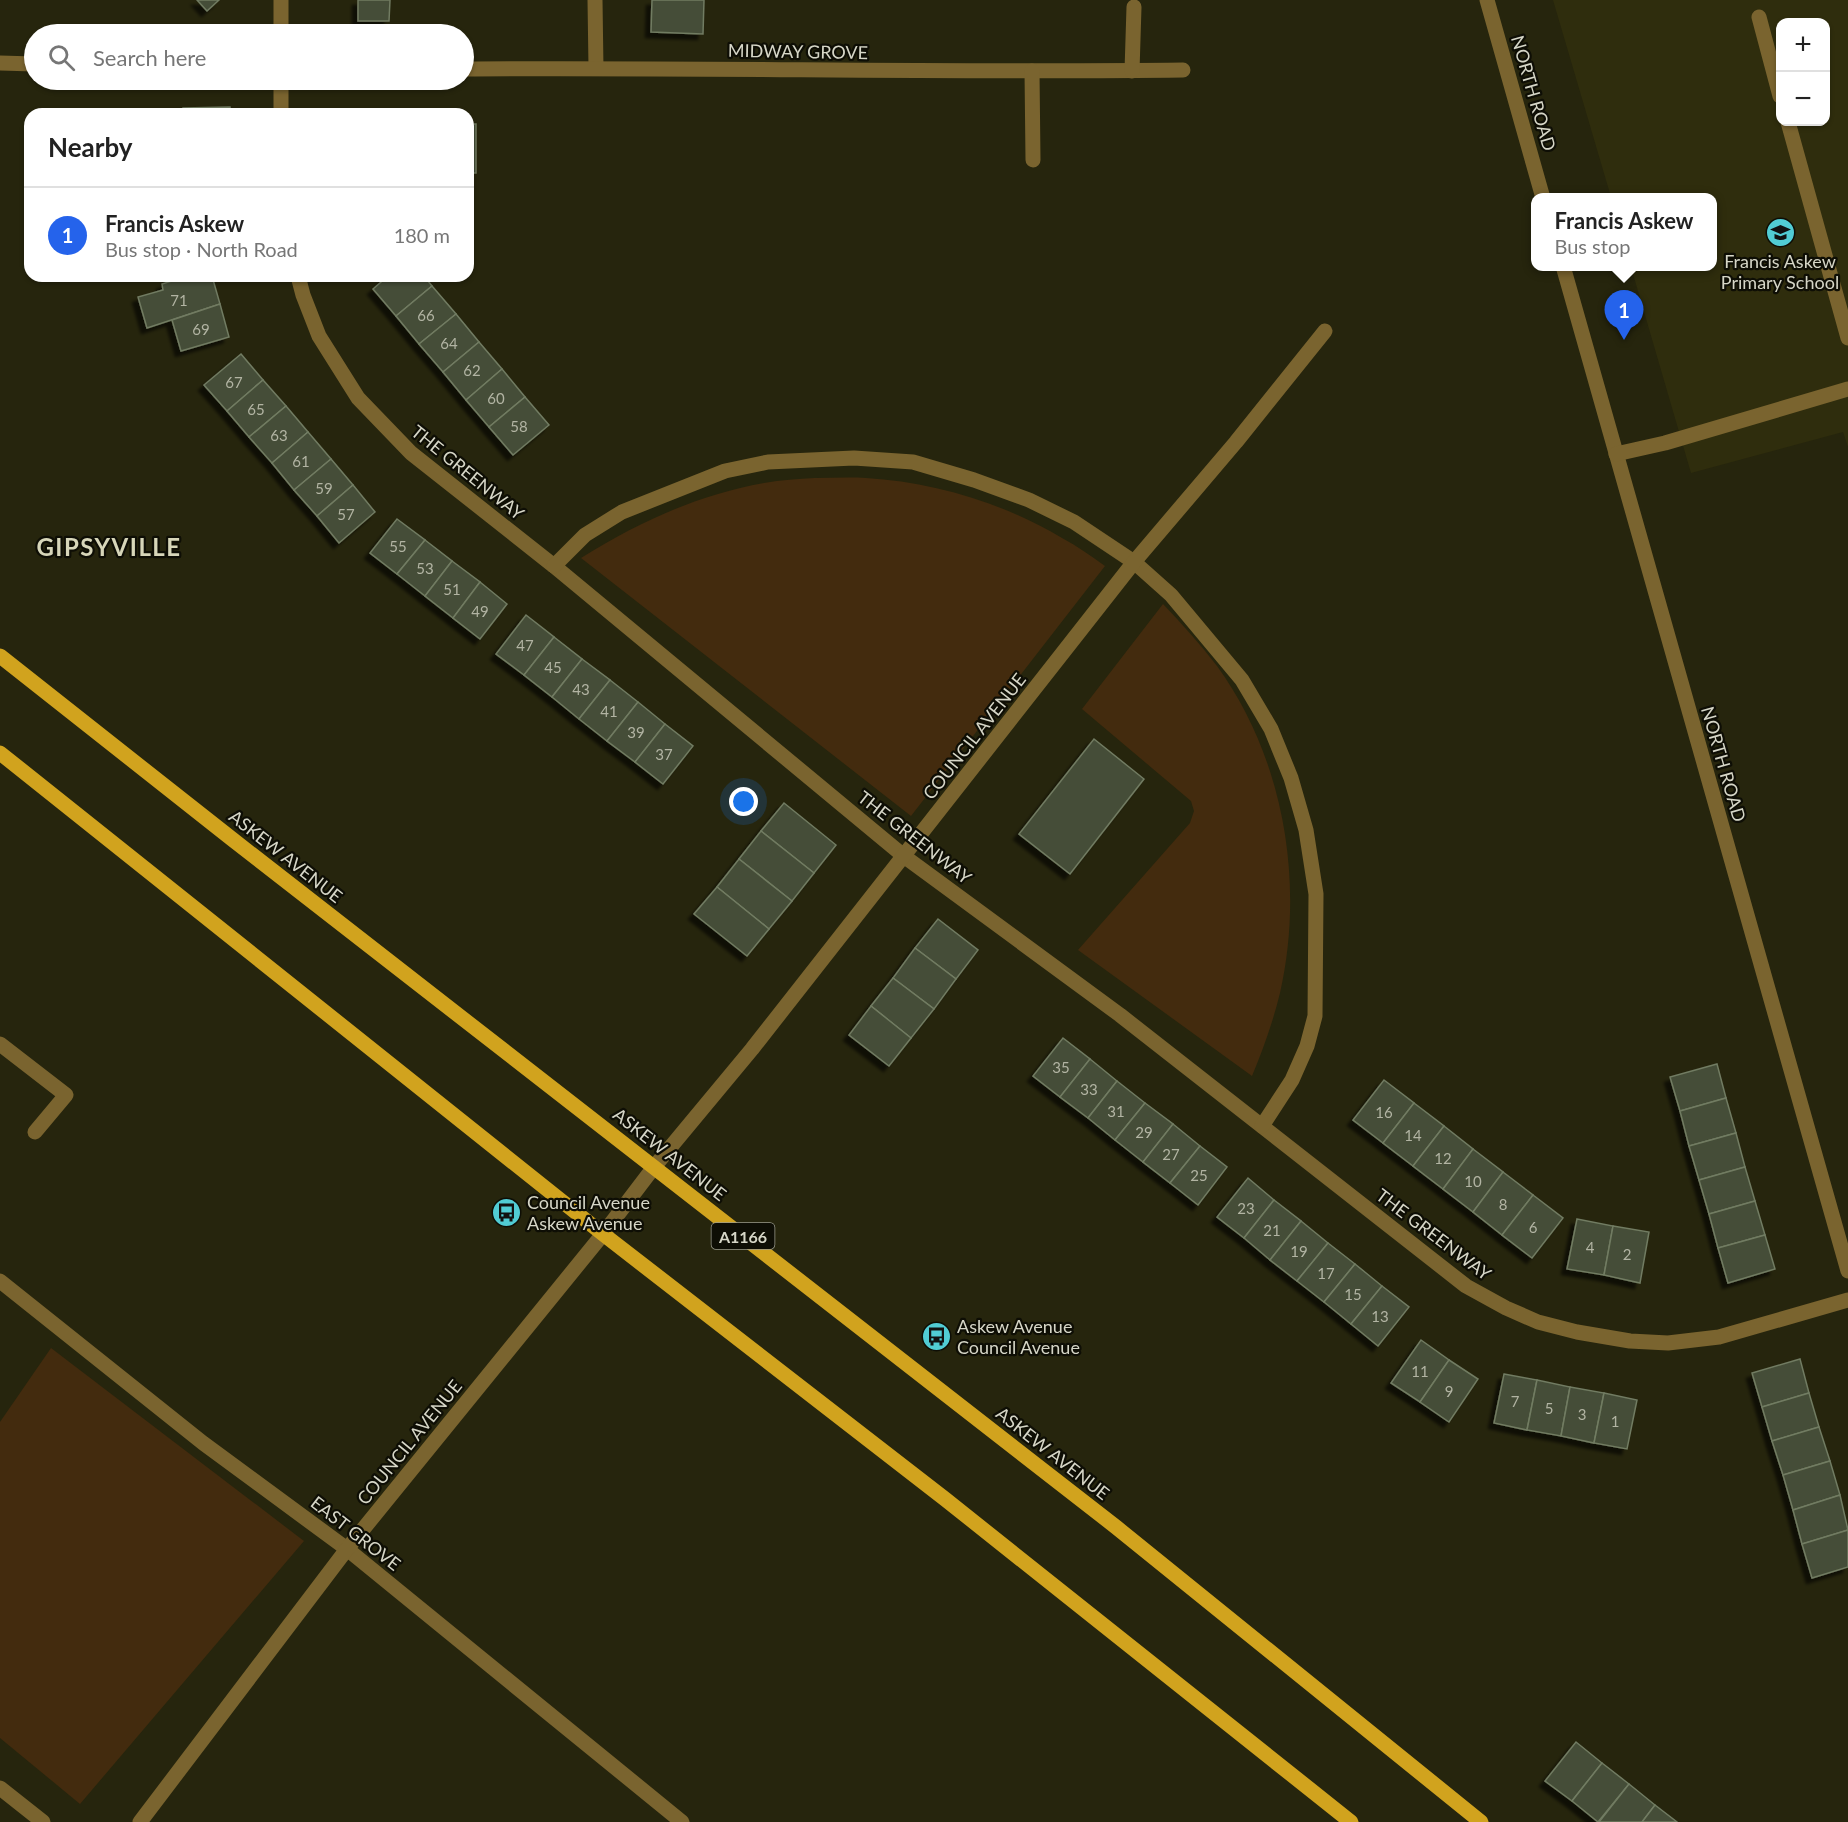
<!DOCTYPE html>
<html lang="en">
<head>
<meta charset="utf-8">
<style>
  :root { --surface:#fff; --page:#f6f6f6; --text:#222; --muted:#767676; --line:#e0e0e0; --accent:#2563eb }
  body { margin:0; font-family:Lato,sans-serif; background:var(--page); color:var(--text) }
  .controls { position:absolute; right:18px; top:18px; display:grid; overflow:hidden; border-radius:12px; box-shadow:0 2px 4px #0004 }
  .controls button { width:54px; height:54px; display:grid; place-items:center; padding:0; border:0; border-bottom:2px solid var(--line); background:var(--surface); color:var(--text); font:30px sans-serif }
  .you { position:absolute; left:744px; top:802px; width:21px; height:21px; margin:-15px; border:4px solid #fff; border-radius:50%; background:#1a73e8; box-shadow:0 0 0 9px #1a73e833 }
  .badge { display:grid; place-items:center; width:39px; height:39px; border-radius:50%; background:var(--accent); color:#fff; font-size:20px; font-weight:700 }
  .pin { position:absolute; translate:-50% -50px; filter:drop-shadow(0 2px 3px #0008) }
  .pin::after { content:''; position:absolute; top:32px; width:21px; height:18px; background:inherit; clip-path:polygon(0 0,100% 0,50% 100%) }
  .popup { position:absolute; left:1531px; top:193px; width:186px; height:78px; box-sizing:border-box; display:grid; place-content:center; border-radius:12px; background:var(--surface); filter:drop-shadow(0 2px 4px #0005); font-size:20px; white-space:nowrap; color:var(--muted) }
  .popup b { font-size:22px; color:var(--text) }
  .popup::after { content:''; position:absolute; left:50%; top:100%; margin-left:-12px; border:12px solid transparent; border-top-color:var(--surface) }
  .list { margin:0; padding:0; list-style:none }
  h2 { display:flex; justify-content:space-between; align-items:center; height:78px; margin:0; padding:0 24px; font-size:26px }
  h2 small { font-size:20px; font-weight:400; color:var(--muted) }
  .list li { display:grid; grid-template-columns:39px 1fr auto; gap:18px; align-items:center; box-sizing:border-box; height:96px; padding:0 24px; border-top:2px solid var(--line) }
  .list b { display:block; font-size:22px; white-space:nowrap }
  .list p { margin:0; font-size:20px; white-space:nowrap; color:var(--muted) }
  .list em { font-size:20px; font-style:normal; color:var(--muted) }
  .icon { flex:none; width:33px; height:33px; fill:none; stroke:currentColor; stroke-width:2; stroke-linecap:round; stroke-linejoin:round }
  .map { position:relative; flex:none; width:1848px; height:1822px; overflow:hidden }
  .search { position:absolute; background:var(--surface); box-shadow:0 2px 4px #0004; left:24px; top:24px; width:450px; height:66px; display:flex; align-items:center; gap:15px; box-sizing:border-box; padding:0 21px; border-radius:33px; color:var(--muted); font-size:22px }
  .panel { position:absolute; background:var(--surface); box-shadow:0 2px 4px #0004; left:24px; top:108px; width:450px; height:174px; border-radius:18px }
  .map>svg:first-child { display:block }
  .built { fill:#2f2d0d; fill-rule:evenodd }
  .green { fill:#432b0e }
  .building { fill:#454e37; stroke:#717b62; stroke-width:1.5; filter:url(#shadow) }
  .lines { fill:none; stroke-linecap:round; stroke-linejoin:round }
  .minor { stroke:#7a642f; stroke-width:15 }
  .major { stroke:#d1a31e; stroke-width:15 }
  .labels { text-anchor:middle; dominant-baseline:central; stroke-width:4.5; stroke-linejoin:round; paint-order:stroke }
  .number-label { font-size:15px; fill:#b2b4a3 }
  .shield { fill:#0e0e05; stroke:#9a9a8d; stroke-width:1.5 }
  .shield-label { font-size:16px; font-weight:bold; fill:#d6d6c7 }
  .street-label { font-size:18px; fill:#d6d6c7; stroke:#0e0e05 }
  .poi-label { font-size:18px; fill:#d6d6c7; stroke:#0e0e05; text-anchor:start }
  .district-label { font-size:24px; font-weight:bold; letter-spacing:1.5px; fill:#d7d6b9; stroke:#0e0e05 }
</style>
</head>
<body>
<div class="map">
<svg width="1848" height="1822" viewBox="0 0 1848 1822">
  <defs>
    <filter id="shadow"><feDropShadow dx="-5.5" dy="5.5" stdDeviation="1.5" flood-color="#0009"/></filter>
  </defs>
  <rect width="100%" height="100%" fill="#26250d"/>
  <!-- built -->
  <path class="built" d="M1553 0H1848V447L1843 432 1691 473 1631 267 1712 266V198L1611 197ZM1780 22H1826V122H1780Z"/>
  <!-- green -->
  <g class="green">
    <path d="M815 478C832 478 849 477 866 478 933 482 1004 503 1062 538 1077 546 1091 556 1105 566L911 816 581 558C639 522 697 495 764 483 781 480 798 479 815 478Z"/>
    <path d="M1163 604C1182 624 1200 644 1217 666 1284 758 1305 883 1280 993 1273 1022 1263 1049 1252 1076L1078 950 1190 823 1194 811 1191 801 1082 709Z"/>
    <polygon points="51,1348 304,1541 80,1804 0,1738 0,1422"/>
  </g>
  <!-- building -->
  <g class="building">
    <polygon points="197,0 219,0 207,11"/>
    <polygon points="358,0 390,0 389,21 358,21"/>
    <polygon points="652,0 704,0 703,34 651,32"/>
    <polygon points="230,107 231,114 183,114 183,108"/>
    <rect x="468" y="124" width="8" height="49"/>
    <polygon points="187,276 212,276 220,304 147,328 138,297 163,290 162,284"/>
    <polygon points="388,276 424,276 432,286 396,316 373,289"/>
    <polygon points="432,286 456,314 419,344 396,316"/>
    <polygon points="220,304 229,337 181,351 172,320"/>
    <polygon points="456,314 479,342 443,372 419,344"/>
    <polygon points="479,342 502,369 466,400 443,372"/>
    <polygon points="241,354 263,380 227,411 204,385"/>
    <polygon points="502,369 525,397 489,427 466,400"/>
    <polygon points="263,380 286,406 249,437 227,411"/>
    <polygon points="525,397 549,425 513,455 489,427"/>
    <polygon points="286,406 308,432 272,463 249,437"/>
    <polygon points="308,432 331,459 294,490 272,463"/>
    <polygon points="331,459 353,485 317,516 294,490"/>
    <polygon points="353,485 375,512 339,543 317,516"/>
    <polygon points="397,519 425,540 397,574 370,553"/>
    <polygon points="425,540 452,561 425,596 397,574"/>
    <polygon points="452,561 480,582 453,618 425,596"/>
    <polygon points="480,582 507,604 480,639 453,618"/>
    <polygon points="526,615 554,637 524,675 496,654"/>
    <polygon points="554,637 582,659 552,697 524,675"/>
    <polygon points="582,659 610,680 579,719 552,697"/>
    <polygon points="610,680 638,702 607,741 579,719"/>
    <polygon points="638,702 665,724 635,762 607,741"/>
    <polygon points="665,724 693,746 663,784 635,762"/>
    <polygon points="1094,739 1144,779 1070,874 1019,834"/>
    <polygon points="784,803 836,845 814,873 761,831"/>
    <polygon points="761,831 814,873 792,901 739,859"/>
    <polygon points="739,859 792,901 769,929 717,887"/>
    <polygon points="717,887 769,929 747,956 694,914"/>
    <polygon points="938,919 978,950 956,979 915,948"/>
    <polygon points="915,948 956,979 934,1009 893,978"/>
    <polygon points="893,978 934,1009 911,1038 871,1006"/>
    <polygon points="871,1006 911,1038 889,1066 849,1035"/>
    <polygon points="1063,1038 1090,1059 1060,1097 1033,1076"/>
    <polygon points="1090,1059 1117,1081 1088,1118 1060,1097"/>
    <polygon points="1717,1064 1726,1098 1680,1111 1670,1077"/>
    <polygon points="1384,1080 1414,1103 1383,1143 1353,1120"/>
    <polygon points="1117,1081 1145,1103 1115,1140 1088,1118"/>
    <polygon points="1726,1098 1736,1133 1689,1146 1680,1111"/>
    <polygon points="1145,1103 1173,1124 1143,1162 1115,1140"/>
    <polygon points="1414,1103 1444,1126 1413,1166 1383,1143"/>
    <polygon points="1173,1124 1200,1146 1170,1183 1143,1162"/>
    <polygon points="1444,1126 1473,1149 1443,1189 1413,1166"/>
    <polygon points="1736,1133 1745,1167 1699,1180 1689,1146"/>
    <polygon points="1200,1146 1227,1167 1198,1205 1170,1183"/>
    <polygon points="1473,1149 1503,1172 1473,1212 1443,1189"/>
    <polygon points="1745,1167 1755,1201 1709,1214 1699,1180"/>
    <polygon points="1503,1172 1533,1195 1502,1235 1473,1212"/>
    <polygon points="1248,1178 1274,1200 1244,1238 1217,1217"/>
    <polygon points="1533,1195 1563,1218 1532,1258 1502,1235"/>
    <polygon points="1274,1200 1301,1221 1270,1260 1244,1238"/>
    <polygon points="1755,1201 1765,1235 1718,1248 1709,1214"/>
    <polygon points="1577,1219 1613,1226 1604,1275 1567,1269"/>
    <polygon points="1301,1221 1328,1243 1297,1281 1270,1260"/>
    <polygon points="1613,1226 1649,1232 1640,1283 1604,1275"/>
    <polygon points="1765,1235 1775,1269 1728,1283 1718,1248"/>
    <polygon points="1328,1243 1355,1264 1324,1302 1297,1281"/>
    <polygon points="1355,1264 1382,1286 1351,1324 1324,1302"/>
    <polygon points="1382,1286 1409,1307 1378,1346 1351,1324"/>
    <polygon points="1421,1340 1449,1360 1420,1402 1391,1383"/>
    <polygon points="1800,1359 1809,1393 1762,1407 1752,1373"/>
    <polygon points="1449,1360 1478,1379 1449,1422 1420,1402"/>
    <polygon points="1504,1374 1537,1380 1527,1430 1494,1423"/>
    <polygon points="1537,1380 1570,1387 1561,1436 1527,1430"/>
    <polygon points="1570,1387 1604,1393 1594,1443 1561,1436"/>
    <polygon points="1604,1393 1637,1400 1627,1449 1594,1443"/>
    <polygon points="1809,1393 1819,1427 1772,1441 1762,1407"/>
    <polygon points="1819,1427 1830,1461 1783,1475 1772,1441"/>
    <polygon points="1830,1461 1840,1495 1793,1510 1783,1475"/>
    <polygon points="1840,1495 1848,1530 1802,1544 1793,1510"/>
    <polygon points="1848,1530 1848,1567 1812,1578 1802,1544"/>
    <polygon points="1576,1742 1602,1763 1572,1801 1545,1781"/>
    <polygon points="1602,1763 1629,1784 1598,1822 1572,1801"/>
    <polygon points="1629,1784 1655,1805 1642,1822 1599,1822"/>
    <polygon points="1655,1805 1677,1822 1642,1822"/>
  </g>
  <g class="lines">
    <!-- minor -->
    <g class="minor">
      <polyline points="595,0 596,68"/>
      <polyline points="1487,0 1543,198"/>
      <polyline points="1759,17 1780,96"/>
      <polyline points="281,34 281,0"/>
      <polyline points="0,63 34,64"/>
      <path d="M464 69C703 67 943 73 1183 70"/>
      <polyline points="1032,71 1033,160"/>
      <polyline points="1132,71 1134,7"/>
      <polyline points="281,80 281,114"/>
      <polyline points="1788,122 1848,338"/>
      <polyline points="1563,266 1848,1271"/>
      <polyline points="298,276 303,295 319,336 358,398 411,453 554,566 905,857 1120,1015 1466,1286 1506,1308 1538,1322 1577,1332 1630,1341 1668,1343 1719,1337 1848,1300"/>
      <polyline points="1616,454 1665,443 1848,389"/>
      <polyline points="554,566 585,535 622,512 725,471 768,462 854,458 913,462 974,480 1029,500 1074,522 1134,562 1171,595 1242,680 1271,729 1291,778 1306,830 1316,894 1315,1016 1307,1046 1292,1080 1262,1126"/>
      <polyline points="0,1044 66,1095 35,1132"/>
      <polyline points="0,1281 203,1443 347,1549 682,1822"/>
      <polyline points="0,1788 43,1822"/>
      <polyline points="140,1822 347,1549 603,1234 654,1167 752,1049 1134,562 1236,442 1325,331"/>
    </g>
    <!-- major -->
    <g class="major">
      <polyline points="0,656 232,839 1116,1527 1481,1822"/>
      <polyline points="0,753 603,1234 945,1499 1351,1822"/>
    </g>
  </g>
  <!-- icons -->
  <defs>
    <symbol id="school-disc" viewBox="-11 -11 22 22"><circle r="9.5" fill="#51ccd4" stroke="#0e0e05"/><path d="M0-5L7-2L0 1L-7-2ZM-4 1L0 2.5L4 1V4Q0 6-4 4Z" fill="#111"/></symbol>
    <symbol id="bus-disc" viewBox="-11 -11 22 22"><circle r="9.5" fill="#51ccd4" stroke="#0e0e05"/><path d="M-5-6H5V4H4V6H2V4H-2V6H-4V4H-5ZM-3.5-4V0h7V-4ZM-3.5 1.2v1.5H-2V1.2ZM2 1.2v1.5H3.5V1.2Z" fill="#111"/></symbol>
  </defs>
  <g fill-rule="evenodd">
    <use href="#school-disc" x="1764" y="216" width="33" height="33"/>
    <use href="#bus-disc" x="490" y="1196" width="33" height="33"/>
    <use href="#bus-disc" x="920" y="1320" width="33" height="33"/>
  </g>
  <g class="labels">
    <!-- number labels -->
    <g class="number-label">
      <text x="179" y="300">71</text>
      <text x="426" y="315">66</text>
      <text x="201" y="329">69</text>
      <text x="449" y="343">64</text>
      <text x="472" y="370">62</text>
      <text x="234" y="382">67</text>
      <text x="496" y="398">60</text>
      <text x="256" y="409">65</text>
      <text x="519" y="426">58</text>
      <text x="279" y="435">63</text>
      <text x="301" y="461">61</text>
      <text x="324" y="488">59</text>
      <text x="346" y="514">57</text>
      <text x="398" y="546">55</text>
      <text x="425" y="568">53</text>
      <text x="452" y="589">51</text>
      <text x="480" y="611">49</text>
      <text x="525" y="645">47</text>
      <text x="553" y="667">45</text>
      <text x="581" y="689">43</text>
      <text x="609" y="711">41</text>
      <text x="636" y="732">39</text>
      <text x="664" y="754">37</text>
      <text x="1061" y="1067">35</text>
      <text x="1089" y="1089">33</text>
      <text x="1116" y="1111">31</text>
      <text x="1384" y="1112">16</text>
      <text x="1144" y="1132">29</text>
      <text x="1413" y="1135">14</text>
      <text x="1171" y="1154">27</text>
      <text x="1443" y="1158">12</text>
      <text x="1199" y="1175">25</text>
      <text x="1473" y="1181">10</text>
      <text x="1503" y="1204">8</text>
      <text x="1246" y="1208">23</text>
      <text x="1533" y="1227">6</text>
      <text x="1272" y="1230">21</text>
      <text x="1590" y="1247">4</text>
      <text x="1299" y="1251">19</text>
      <text x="1627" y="1254">2</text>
      <text x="1326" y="1273">17</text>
      <text x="1353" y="1294">15</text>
      <text x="1380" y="1316">13</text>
      <text x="1420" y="1371">11</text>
      <text x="1449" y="1391">9</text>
      <text x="1515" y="1401">7</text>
      <text x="1549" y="1408">5</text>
      <text x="1582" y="1414">3</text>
      <text x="1615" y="1421">1</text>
    </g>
    <!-- shield labels -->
    <rect class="shield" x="711.5" y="1223" width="63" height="26" rx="4.5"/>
    <g class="shield-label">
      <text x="743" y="1236">A1166</text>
    </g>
    <!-- street labels -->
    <g class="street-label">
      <text transform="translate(798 51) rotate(1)">MIDWAY GROVE</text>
      <text transform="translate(1534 93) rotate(74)">NORTH ROAD</text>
      <text transform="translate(468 472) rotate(39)">THE GREENWAY</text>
      <text transform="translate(974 736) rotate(-52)">COUNCIL AVENUE</text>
      <text transform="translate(1724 764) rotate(74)">NORTH ROAD</text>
      <text transform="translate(915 837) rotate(38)">THE GREENWAY</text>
      <text transform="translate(286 856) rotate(38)">ASKEW AVENUE</text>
      <text transform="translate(670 1154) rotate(38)">ASKEW AVENUE</text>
      <text transform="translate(1434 1234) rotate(37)">THE GREENWAY</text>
      <text transform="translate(409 1442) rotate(-51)">COUNCIL AVENUE</text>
      <text transform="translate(1053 1453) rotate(38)">ASKEW AVENUE</text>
      <text transform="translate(356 1533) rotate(38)">EAST GROVE</text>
    </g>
    <!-- poi labels -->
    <g class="poi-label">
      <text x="1780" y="261" text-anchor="middle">Francis Askew<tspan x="1780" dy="21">Primary School</tspan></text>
      <text x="527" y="1202">Council Avenue<tspan x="527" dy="21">Askew Avenue</tspan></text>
      <text x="957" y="1326">Askew Avenue<tspan x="957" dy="21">Council Avenue</tspan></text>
    </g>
    <!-- district labels -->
    <g class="district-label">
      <text x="109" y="546">GIPSYVILLE</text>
    </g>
  </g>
</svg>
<div class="controls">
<button>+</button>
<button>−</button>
</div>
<div class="you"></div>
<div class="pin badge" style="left:1624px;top:340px">1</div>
<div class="popup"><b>Francis Askew</b>Bus stop</div>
<div class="search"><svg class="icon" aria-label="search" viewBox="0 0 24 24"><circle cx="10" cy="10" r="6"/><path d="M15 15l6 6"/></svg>Search here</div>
<section class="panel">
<h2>Nearby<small></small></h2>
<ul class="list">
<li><span class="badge">1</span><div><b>Francis Askew</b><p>Bus stop · North Road</p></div><em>180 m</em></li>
</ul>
</section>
</div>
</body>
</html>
